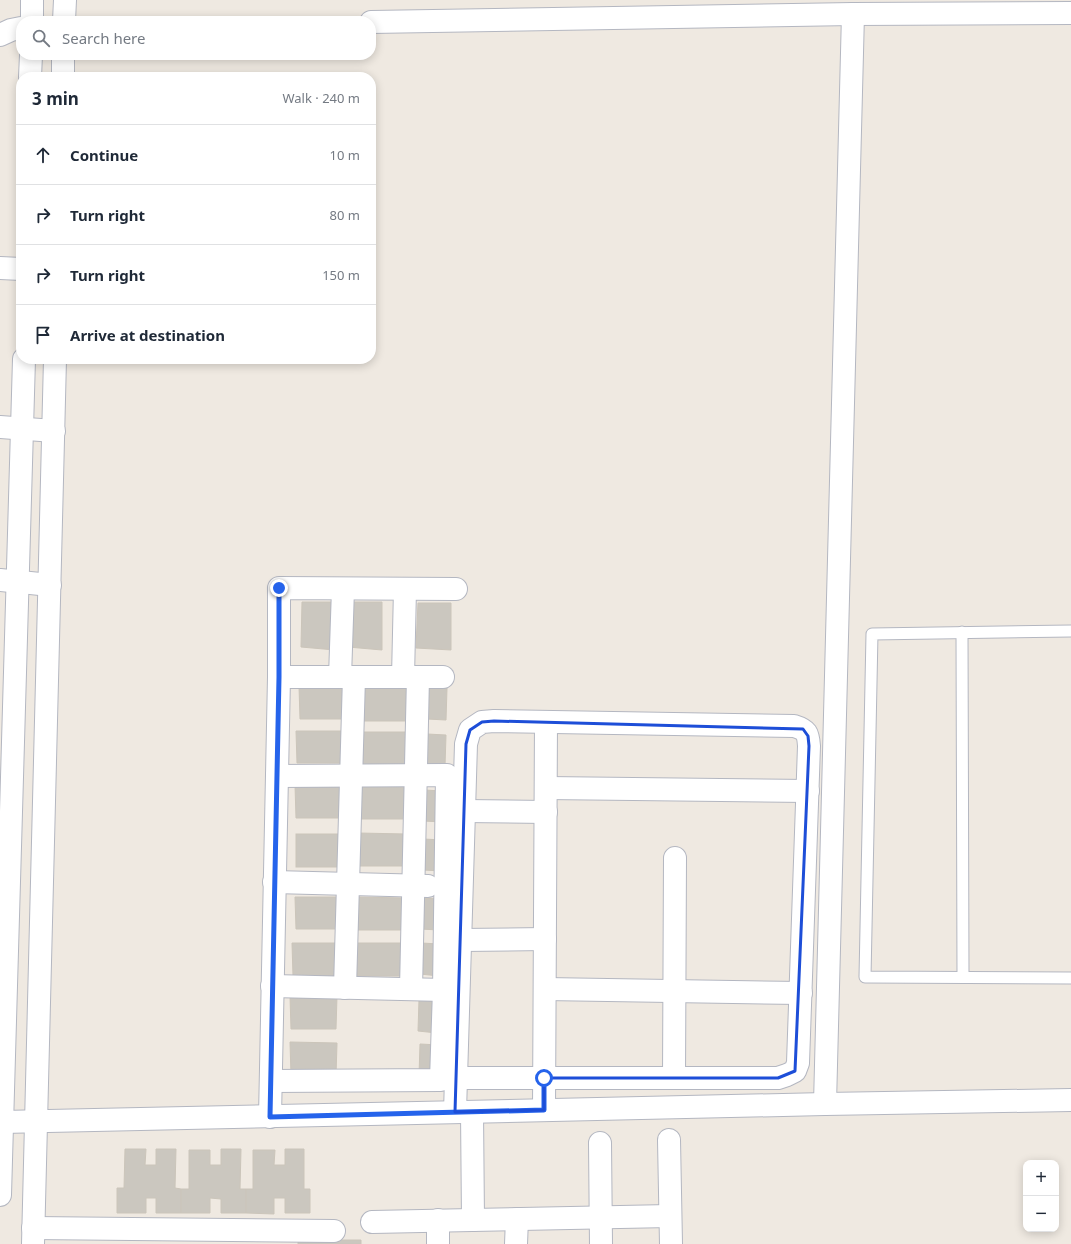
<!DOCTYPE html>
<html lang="en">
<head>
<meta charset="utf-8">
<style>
  :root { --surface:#fff; --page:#f6f6f7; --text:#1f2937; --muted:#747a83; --line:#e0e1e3 }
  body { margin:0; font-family:"Noto Sans",sans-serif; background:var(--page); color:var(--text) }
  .controls { position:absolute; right:12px; bottom:12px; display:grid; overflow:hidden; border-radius:8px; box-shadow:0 2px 10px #0003 }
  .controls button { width:36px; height:36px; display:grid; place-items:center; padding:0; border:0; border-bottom:1px solid var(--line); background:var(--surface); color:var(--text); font:20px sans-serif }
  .stop { position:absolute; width:12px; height:12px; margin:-9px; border:3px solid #2563eb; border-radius:50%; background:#fff }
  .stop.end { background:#2563eb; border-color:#fff; box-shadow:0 1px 4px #0008 }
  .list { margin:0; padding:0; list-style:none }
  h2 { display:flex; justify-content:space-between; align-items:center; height:52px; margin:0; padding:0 16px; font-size:17px }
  h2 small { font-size:13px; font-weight:400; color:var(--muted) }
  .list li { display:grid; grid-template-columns:26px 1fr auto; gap:12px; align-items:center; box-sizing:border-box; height:60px; padding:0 16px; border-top:1px solid var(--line) }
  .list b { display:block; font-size:15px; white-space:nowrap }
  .list em { font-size:13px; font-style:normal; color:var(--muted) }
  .icon { flex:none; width:22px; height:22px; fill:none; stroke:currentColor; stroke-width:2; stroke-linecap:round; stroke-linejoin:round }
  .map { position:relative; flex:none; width:1071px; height:1244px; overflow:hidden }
  .search { position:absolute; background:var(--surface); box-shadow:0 2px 10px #0003; left:16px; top:16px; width:360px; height:44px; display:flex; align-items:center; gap:10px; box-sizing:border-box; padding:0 14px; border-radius:16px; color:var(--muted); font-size:15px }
  .panel { position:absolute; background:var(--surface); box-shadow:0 2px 10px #0003; left:16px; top:72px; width:360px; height:292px; border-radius:16px }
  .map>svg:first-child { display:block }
  .building { fill:#cbc7bf; stroke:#cbc5ba }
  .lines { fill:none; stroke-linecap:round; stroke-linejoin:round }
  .service-casing { stroke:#b4b7c1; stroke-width:13 }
  .minor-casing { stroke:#b4b7c1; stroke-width:24 }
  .service { stroke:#fff; stroke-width:11 }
  .minor { stroke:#fff; stroke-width:22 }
  .route { stroke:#2563eb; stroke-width:5 }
  .marked { fill:none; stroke:#1d4ed8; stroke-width:3; stroke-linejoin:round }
</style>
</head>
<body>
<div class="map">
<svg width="1071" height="1244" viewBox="0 0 1071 1244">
  <rect width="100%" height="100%" fill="#efe9e1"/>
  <!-- building -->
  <g class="building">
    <polygon points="302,602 336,602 335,650 301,647"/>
    <polygon points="349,602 382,602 382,650 348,647"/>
    <polygon points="418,603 451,603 451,650 416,648"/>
    <polygon points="299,686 346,687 345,719 300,719"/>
    <polygon points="361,688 408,688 407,721 362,721"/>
    <polygon points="428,688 447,688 446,720 427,719"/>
    <polygon points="296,731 343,731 342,763 297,763"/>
    <polygon points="361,732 408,732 407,765 362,765"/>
    <polygon points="427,734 446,735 445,766 426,765"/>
    <polygon points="295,785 342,785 341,818 296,818"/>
    <polygon points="359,786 406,786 405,819 360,819"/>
    <polygon points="424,790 443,791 443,822 423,821"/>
    <polygon points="358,833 406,834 404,866 359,866"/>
    <rect x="296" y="834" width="46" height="33"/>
    <polygon points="423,839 443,840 442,871 423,870"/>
    <polygon points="295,897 342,897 341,929 296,929"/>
    <polygon points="357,897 404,898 403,930 358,930"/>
    <polygon points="421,898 440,899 439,930 420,929"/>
    <polygon points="292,943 339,943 338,976 293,976"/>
    <polygon points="356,943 403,943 402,976 357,976"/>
    <polygon points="421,943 440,944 439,976 420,974"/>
    <polygon points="290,996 337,996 336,1029 291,1029"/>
    <polygon points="419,1000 438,1001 437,1033 418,1031"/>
    <polygon points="290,1042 337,1043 336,1075 291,1075"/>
    <polygon points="420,1044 439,1045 438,1077 419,1076"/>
    <polygon points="125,1149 146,1149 145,1165 156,1165 156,1149 176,1149 175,1188 181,1189 181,1213 156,1213 156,1198 146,1198 146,1213 117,1213 117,1188 124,1188"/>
    <polygon points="221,1149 241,1149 240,1189 246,1189 246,1213 221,1213 221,1199 210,1198 210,1213 181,1213 181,1189 189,1189 189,1150 210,1150 210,1165 221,1165"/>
    <polygon points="285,1149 304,1149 304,1189 310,1189 310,1213 285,1213 285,1198 274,1198 274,1214 246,1213 246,1189 253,1189 253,1150 275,1150 274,1165 285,1165"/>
    <polygon points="298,1233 322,1240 361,1240 361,1244 298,1244"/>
  </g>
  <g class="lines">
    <defs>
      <g id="service">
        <polyline points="1071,631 872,634 865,977 1071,978"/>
        <polyline points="962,632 963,977"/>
      </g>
      <g id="minor">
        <polyline points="32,21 32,0"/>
        <polyline points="64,21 65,0"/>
        <polyline points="371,22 853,14 1071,13"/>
        <polyline points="0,35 11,30 21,28"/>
        <polyline points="30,77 31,55"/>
        <polyline points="63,77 63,55"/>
        <polyline points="0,268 21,269"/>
        <polyline points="0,427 54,431"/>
        <polyline points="0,580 50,585"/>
        <polyline points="279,677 443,677"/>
        <polyline points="340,677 343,589"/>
        <polyline points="403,677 405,589"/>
        <polyline points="546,788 808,791"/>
        <polyline points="464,811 546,812"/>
        <polyline points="274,882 428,886"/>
        <polyline points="461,940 545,939"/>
        <polyline points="272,986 444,990"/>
        <polyline points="345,988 354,677"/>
        <polyline points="411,989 418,677"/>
        <polyline points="545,989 801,993"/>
        <polyline points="674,1078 675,858"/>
        <polyline points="271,1081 441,1080 444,990 447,775 277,776"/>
        <polyline points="825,1104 853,14"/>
        <polyline points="544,1110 546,722"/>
        <path d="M455 1112 466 744 470 730 482 722 494 721 794 726C807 730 808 733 809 746L798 1063 795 1071 787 1075 778 1078H457"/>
        <polyline points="472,1112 473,1220"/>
        <polyline points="270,1117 279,677 279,588 456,589"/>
        <polyline points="2,1122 825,1104 1071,1100"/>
        <polyline points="669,1140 671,1244"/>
        <polyline points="600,1143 601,1244"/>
        <polyline points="0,1195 24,359"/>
        <polyline points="438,1220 438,1244"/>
        <polyline points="372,1222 670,1216"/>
        <polyline points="33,1228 334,1231"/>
        <polyline points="33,1244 55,359"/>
        <polyline points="516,1244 517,1219"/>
      </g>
    </defs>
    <!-- service casing -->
    <use href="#service" class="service-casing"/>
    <!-- minor casing -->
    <use href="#minor" class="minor-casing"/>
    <!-- service -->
    <use href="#service" class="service"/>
    <!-- minor -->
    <use href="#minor" class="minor"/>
  </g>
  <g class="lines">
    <!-- route -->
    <polyline class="route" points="279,588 279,677 270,1117 544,1110 544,1078"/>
  </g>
  <!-- marked area -->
  <path class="marked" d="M494 721 803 729 808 736 809 746 795 1071 778 1078H544V1110L455 1112 466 744 470 730 482 722Z"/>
</svg>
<div class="controls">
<button>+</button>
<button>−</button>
</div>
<div class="stop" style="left:544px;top:1078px"></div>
<div class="stop end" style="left:279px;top:588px"></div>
<div class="search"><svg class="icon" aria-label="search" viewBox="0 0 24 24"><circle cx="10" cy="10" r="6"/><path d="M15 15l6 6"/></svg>Search here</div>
<section class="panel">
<h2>3 min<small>Walk · 240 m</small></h2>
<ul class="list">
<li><svg class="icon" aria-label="ahead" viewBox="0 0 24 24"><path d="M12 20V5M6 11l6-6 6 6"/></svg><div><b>Continue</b></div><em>10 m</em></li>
<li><svg class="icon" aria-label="right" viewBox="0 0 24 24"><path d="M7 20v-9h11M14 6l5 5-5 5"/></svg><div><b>Turn right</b></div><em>80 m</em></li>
<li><svg class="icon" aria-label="right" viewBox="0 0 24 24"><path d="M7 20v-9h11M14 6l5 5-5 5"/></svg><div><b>Turn right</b></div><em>150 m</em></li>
<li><svg class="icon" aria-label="arrive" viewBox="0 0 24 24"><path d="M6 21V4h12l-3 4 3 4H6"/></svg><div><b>Arrive at destination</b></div></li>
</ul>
</section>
</div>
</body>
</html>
